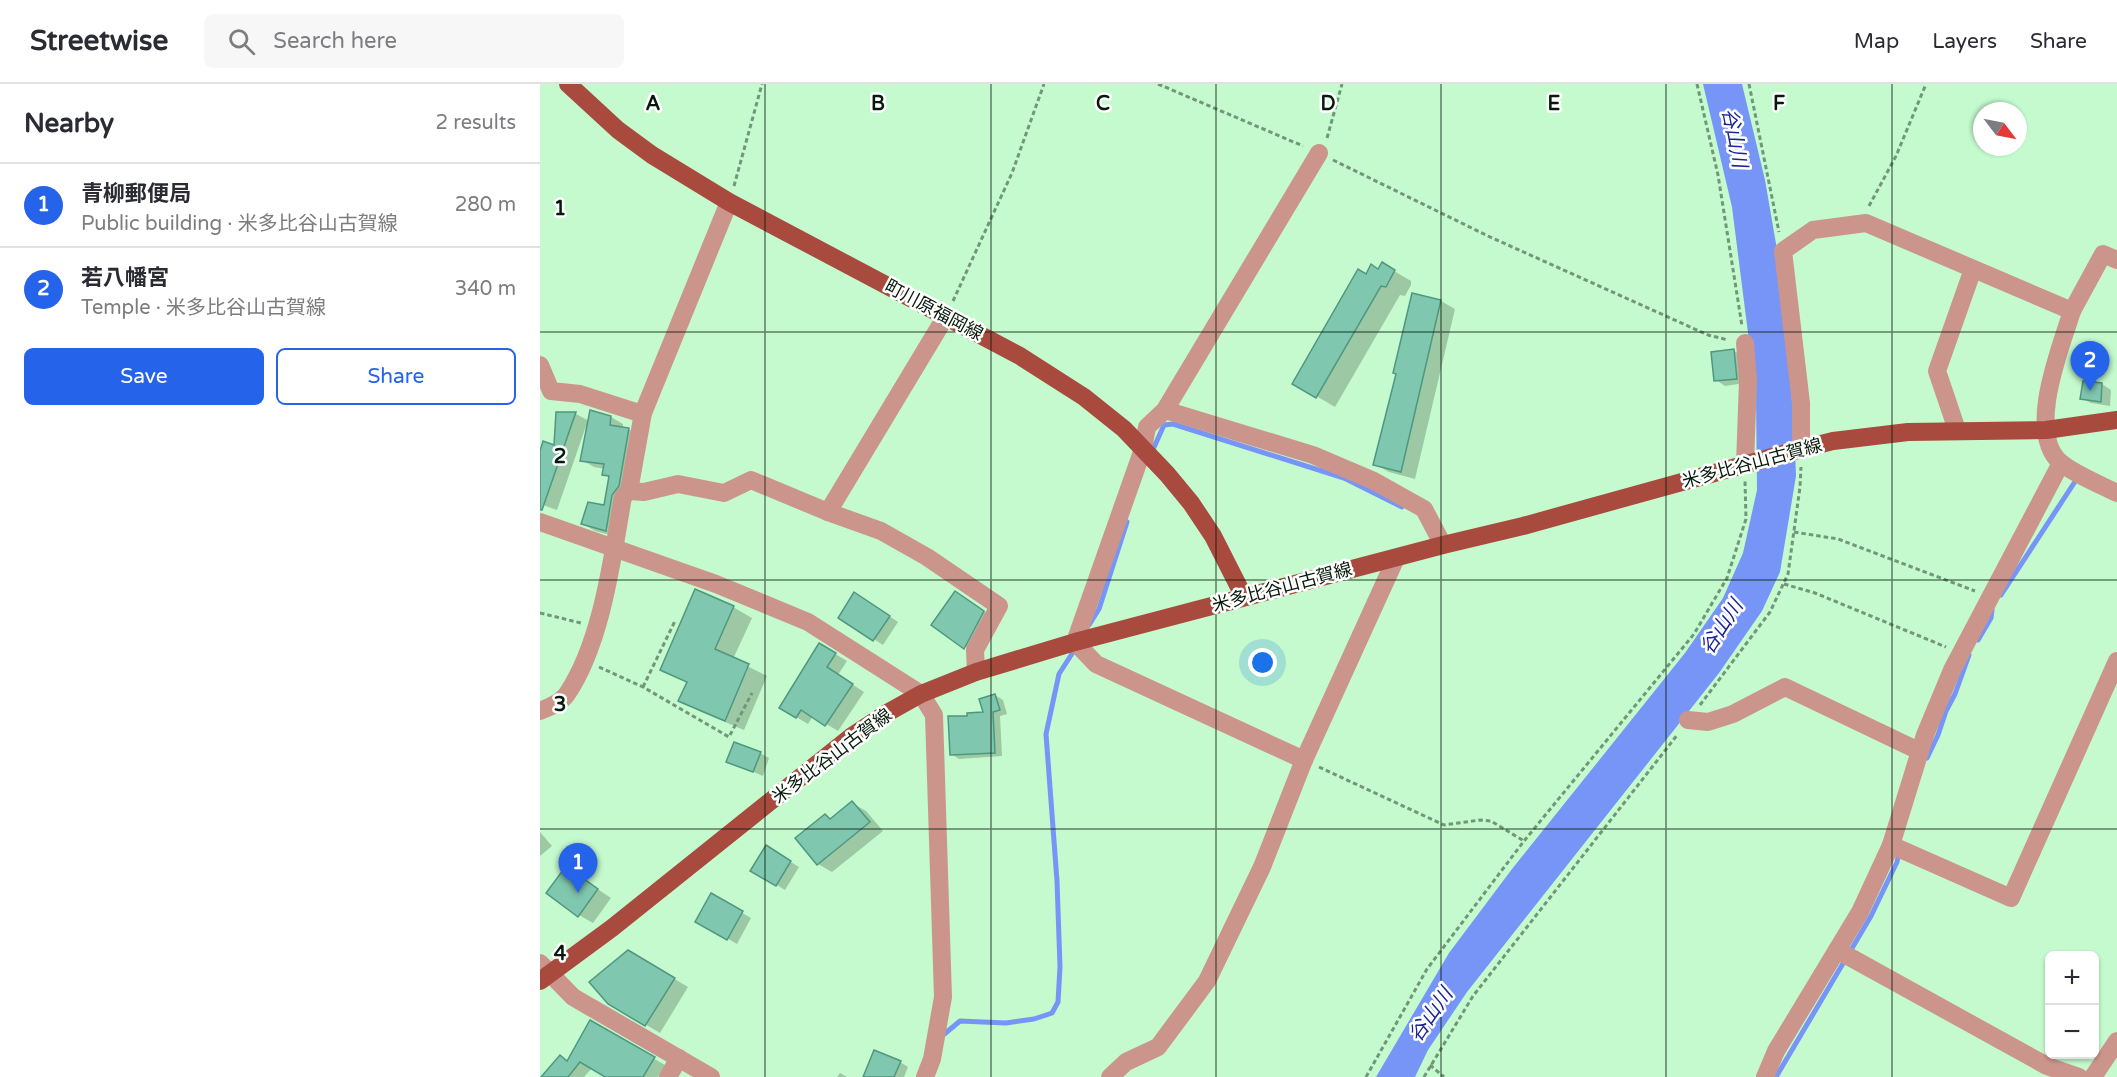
<!DOCTYPE html>
<html lang="en">
<head>
<meta charset="utf-8">
<style>
  :root { --surface:#fff; --page:#f7f7f7; --text:#2b2b33; --muted:#7c7c81; --line:#e1e1e2; --accent:#2563eb }
  body { margin:0; font-family:"Varela Round","Noto Sans JP",sans-serif; background:var(--page); color:var(--text) }
  .controls { position:absolute; right:18px; bottom:18px; display:grid; overflow:hidden; border-radius:9px; box-shadow:0 2px 4px #0004 }
  .controls button { width:54px; height:54px; display:grid; place-items:center; padding:0; border:0; border-bottom:2px solid var(--line); background:var(--surface); color:var(--text); font:30px sans-serif }
  .compass { position:absolute; left:1433px; top:18px; width:54px; height:54px; border-radius:50%; background:var(--surface); box-shadow:0 2px 4px #0004; rotate:122deg }
  .you { position:absolute; left:723px; top:579px; width:21px; height:21px; margin:-15px; border:4px solid #fff; border-radius:50%; background:#1a73e8; box-shadow:0 0 0 9px #1a73e833 }
  .badge { display:grid; place-items:center; width:39px; height:39px; border-radius:50%; background:var(--accent); color:#fff; font-size:20px; font-weight:700 }
  .pin { position:absolute; translate:-50% -50px; filter:drop-shadow(0 2px 3px #0008) }
  .pin::after { content:''; position:absolute; top:32px; width:21px; height:18px; background:inherit; clip-path:polygon(0 0,100% 0,50% 100%) }
  .list { margin:0; padding:0; list-style:none }
  h2 { display:flex; justify-content:space-between; align-items:center; height:78px; margin:0; padding:0 24px; font-size:26px }
  h2 small { font-size:20px; font-weight:400; color:var(--muted) }
  .list li { display:grid; grid-template-columns:39px 1fr auto; gap:18px; align-items:center; box-sizing:border-box; height:84px; padding:0 24px; border-top:2px solid var(--line) }
  .list b { display:block; font-size:22px; white-space:nowrap }
  .list p { margin:0; font-size:20px; white-space:nowrap; color:var(--muted) }
  .list em { font-size:20px; font-style:normal; color:var(--muted) }
  .actions { display:flex; gap:12px; padding:18px 24px }
  .actions a { flex:1; padding:14px 0; border:2px solid var(--accent); border-radius:9px; text-align:center; font-size:21px; color:var(--accent) }
  .actions .main { background:var(--accent); color:#fff }
  .icon { flex:none; width:33px; height:33px; fill:none; stroke:currentColor; stroke-width:2; stroke-linecap:round; stroke-linejoin:round }
  .map { position:relative; flex:none; width:1577px; height:993px; overflow:hidden }
  header { display:flex; align-items:center; gap:36px; box-sizing:border-box; height:84px; padding:0 30px; background:var(--surface); border-bottom:2px solid var(--line) }
  header strong { font-size:28px }
  nav { display:flex; gap:33px; margin-inline-start:auto; font-size:21px }
  .search { width:420px; height:54px; background:var(--page); display:flex; align-items:center; gap:15px; box-sizing:border-box; padding:0 21px; border-radius:9px; color:var(--muted); font-size:22px }
  main { display:flex }
  aside { flex:1; background:var(--surface) }
  .map>svg:first-child { display:block }
  .water { fill:#7794f7 }
  .shadow { fill:#0003 }
  .lines { fill:none; stroke-linecap:round; stroke-linejoin:round }
  .stream { stroke:#7794f7; stroke-width:5 }
  .building { fill:#7fc7ae; stroke:#509780; stroke-width:1.5 }
  .path { stroke:#709777; stroke-width:3; stroke-dasharray:4.5 3; stroke-linecap:butt }
  .minor { stroke:#cc958c; stroke-width:18 }
  .major { stroke:#a84a3d; stroke-width:18 }
  .grid { fill:none; stroke:#061a0b; stroke-width:1.5; stroke-opacity:0.55 }
  .labels { text-anchor:middle; dominant-baseline:central; stroke-width:5; stroke-linejoin:round; paint-order:stroke }
  .street-label { font-size:18px; fill:#061a0b; stroke:#fff }
  .water-label { font-size:20px; font-style:italic; fill:#1d2596; stroke:#fff }
  .grid-label { font-size:20px; text-anchor:middle; font-weight:bold; fill:#061a0b; stroke:#fff; stroke-width:5; stroke-linejoin:round; paint-order:stroke }
</style>
</head>
<body>
<header>
<strong>Streetwise</strong>
<div class="search"><svg class="icon" aria-label="search" viewBox="0 0 24 24"><circle cx="10" cy="10" r="6"/><path d="M15 15l6 6"/></svg>Search here</div>
<nav><a>Map</a><a>Layers</a><a>Share</a></nav>
</header>
<main>
<aside>
<h2>Nearby<small>2 results</small></h2>
<ul class="list">
<li><span class="badge">1</span><div><b>青柳郵便局</b><p>Public building · 米多比谷山古賀線</p></div><em>280 m</em></li>
<li><span class="badge">2</span><div><b>若八幡宮</b><p>Temple · 米多比谷山古賀線</p></div><em>340 m</em></li>
</ul>
<div class="actions"><a class="main">Save</a><a>Share</a></div>
</aside>
<div class="map">
<svg width="1577" height="993" viewBox="0 0 1577 993">
  <rect width="100%" height="100%" fill="#c4face"/>
  <!-- water -->
  <polygon class="water" points="1163,0 1202,0 1225,96 1239,177 1254,339 1256,392 1240,488 1222,527 1179,589 927,908 888,966 875,993 836,993 909,869 972,785 1145,569 1183,514 1203,469 1217,406 1216,312 1192,123"/>
  <!-- shadow -->
  <g class="shadow">
    <polygon points="842,180 871,197 871,201 865,212 860,211 795,323 754,299 826,192 839,187"/>
    <polygon points="873,211 901,217 915,225 875,395 849,388 835,380 857,290"/>
    <polygon points="1194,267 1203,272 1205,299 1185,302 1176,296"/>
    <polygon points="1562,300 1571,306 1570,322 1551,319 1542,314"/>
    <polygon points="51,328 71,333 83,340 83,344 88,345 101,352 78,453 55,447 43,440 66,423 70,394 64,390 65,385 54,383 42,376 48,342 46,342 17,426 0,420 0,372 16,363 17,329 36,330 49,337"/>
    <polygon points="324,515 358,538 343,561 300,533"/>
    <polygon points="429,517 457,536 439,571 393,541"/>
    <polygon points="193,523 212,534 193,575 227,592 204,646 159,627 140,616 148,599 121,585"/>
    <polygon points="280,561 307,577 298,591 324,608 298,647 273,632 268,640 241,624"/>
    <polygon points="455,611 463,616 467,630 460,632 462,672 419,675 411,670 428,633 445,630"/>
    <polygon points="220,669 229,674 223,692 188,677"/>
    <polygon points="312,719 326,727 343,747 292,788 278,780 286,732 292,735"/>
    <polygon points="0,748 12,762 0,772"/>
    <polygon points="226,763 259,783 245,806 212,786"/>
    <polygon points="26,784 71,814 53,839 39,831"/>
    <polygon points="171,811 211,834 197,860 157,837"/>
    <polygon points="88,867 148,903 120,949 69,919"/>
    <polygon points="50,938 125,981 118,993 67,993 52,984 44,993 3,993 29,978"/>
    <polygon points="360,978 368,983 364,993 325,993"/>
    <polygon points="300,989 307,993 297,993"/>
  </g>
  <g class="lines">
    <!-- stream -->
    <g class="stream">
      <polyline points="611,370 624,341 633,340 804,394 862,423"/>
      <polyline points="1461,511 1538,393"/>
      <polyline points="549,541 559,525 587,438"/>
      <polyline points="1438,556 1451,534 1452,526"/>
      <polyline points="1387,674 1398,651 1406,627 1415,610 1429,571"/>
      <polyline points="402,952 420,937 466,939 494,935 512,929 518,918 520,883 517,797 506,650 519,590 535,565"/>
      <polyline points="1236,993 1331,832 1357,778 1359,769"/>
    </g>
  </g>
  <!-- building -->
  <g class="building">
    <polygon points="842,178 855,186 846,203 841,202 776,314 752,300 818,185 826,190 831,180 838,185"/>
    <polygon points="872,209 901,216 861,388 833,381 856,290 853,289"/>
    <polygon points="1194,265 1197,295 1174,297 1171,268"/>
    <polygon points="1543,297 1562,299 1561,318 1540,315"/>
    <polygon points="50,326 71,332 70,341 89,344 79,402 72,411 66,447 41,440 48,418 64,421 69,392 62,391 64,380 40,377"/>
    <polygon points="16,328 36,328 2,426 0,426 0,367 3,357 14,361"/>
    <polygon points="155,505 194,522 175,565 209,580 185,637 138,617 147,598 120,586"/>
    <polygon points="415,507 444,527 424,565 391,541"/>
    <polygon points="314,508 350,532 333,557 298,534"/>
    <polygon points="279,559 296,569 287,583 313,600 285,642 261,626 256,634 239,624"/>
    <polygon points="455,610 460,626 453,628 455,669 410,671 408,632 427,632 427,629 443,628 439,615"/>
    <polygon points="194,658 221,668 213,688 186,678"/>
    <polygon points="312,717 330,738 277,781 255,754 285,730 290,735"/>
    <polygon points="226,761 251,777 236,802 210,787"/>
    <polygon points="26,782 58,805 38,833 6,809"/>
    <polygon points="171,809 203,827 187,856 155,838"/>
    <polygon points="88,866 135,894 105,942 68,920 49,898"/>
    <polygon points="50,936 115,973 103,993 65,993 40,978 28,993 1,993 20,971 27,977"/>
    <polygon points="334,966 361,977 354,993 323,993"/>
  </g>
  <g class="lines">
    <!-- path -->
    <g class="path">
      <polyline points="618,0 763,62"/>
      <polyline points="1157,0 1178,91 1202,242"/>
      <polyline points="1209,0 1239,148"/>
      <polyline points="787,54 802,0"/>
      <polyline points="793,76 948,152 1168,251 1188,256"/>
      <polyline points="194,102 222,0"/>
      <polyline points="1329,122 1356,72 1386,0"/>
      <polyline points="413,217 472,89 504,0"/>
      <polyline points="1254,448 1298,455 1435,507"/>
      <polyline points="1244,500 1275,509 1406,563"/>
      <polyline points="0,529 41,539"/>
      <polyline points="59,583 103,603 189,653 212,609"/>
      <polyline points="103,603 135,537"/>
      <polyline points="1160,621 1230,528 1248,490 1260,403 1261,383"/>
      <polyline points="779,683 904,741 940,736 951,737 984,757"/>
      <polyline points="890,981 904,993"/>
      <polyline points="826,993 887,885 984,757 1154,550 1187,494 1206,435 1205,397"/>
      <polyline points="884,993 933,912 1138,650"/>
    </g>
    <!-- minor -->
    <g class="minor">
      <polyline points="1532,227 1563,170 1577,176"/>
      <polyline points="1205,259 1208,297 1205,380"/>
      <polyline points="0,281 11,307 40,310 93,327 103,329"/>
      <polyline points="625,326 773,371 834,397 884,425 903,461"/>
      <polyline points="1417,346 1397,287 1433,185"/>
      <path d="M1261 365V319L1243 167 1273 146 1326 139 1532 227C1521 263 1486 347 1520 378 1532 389 1561 401 1577 409"/>
      <polyline points="89,407 104,408 138,400 184,409 211,396 288,428 341,447 387,473 459,522 435,566 436,588"/>
      <polyline points="288,428 406,232"/>
      <polyline points="0,438 176,500 268,538 381,610 394,631 403,913 392,975 385,993"/>
      <path d="M0 627C9 623 21 619 27 610 62 558 72 475 83 413L89 407 103 329 189 118"/>
      <polyline points="1148,636 1168,638 1193,630 1245,603 1379,667"/>
      <polyline points="764,676 556,580 535,558 603,365 607,343 625,326 779,69"/>
      <polyline points="1351,761 1471,814 1577,577"/>
      <polyline points="1297,866 1507,982 1539,993"/>
      <polyline points="0,879 33,913 171,993"/>
      <polyline points="128,993 139,974"/>
      <polyline points="570,993 586,978 618,963 667,897 722,783 764,676 856,474"/>
      <polyline points="1225,993 1236,967 1320,828 1351,761 1385,651 1412,586 1521,379"/>
      <polyline points="1553,993 1577,957"/>
    </g>
    <!-- major -->
    <g class="major">
      <polyline points="28,0 78,46 112,71 189,118 480,272 544,313 584,345 627,390 651,419 673,452 704,513"/>
      <polyline points="0,897 72,844 312,652 347,629 381,610 436,588 535,558 903,461 983,442 1261,365 1293,357 1368,348 1506,346 1577,336"/>
    </g>
  </g>
  <!-- grid -->
  <path class="grid" d="M225 0V993M451 0V993M676 0V993M901 0V993M1126 0V993M1352 0V993M0 248H1577M0 496H1577M0 745H1577"/>
  <g class="labels">
    <!-- street labels -->
    <g class="street-label">
      <text transform="translate(394 226) rotate(28)">町川原福岡線</text>
      <text transform="translate(1212 379) rotate(-15)">米多比谷山古賀線</text>
      <text transform="translate(742 503) rotate(-15)">米多比谷山古賀線</text>
      <text transform="translate(292 672) rotate(-37)">米多比谷山古賀線</text>
    </g>
    <!-- water labels -->
    <g class="water-label">
      <text transform="translate(1194 54) rotate(79)">谷山川</text>
      <text transform="translate(1182 543) rotate(-57)">谷山川</text>
      <text transform="translate(891 931) rotate(-55)">谷山川</text>
    </g>
  </g>
  <g class="grid-label">
    <text x="113" y="26">A</text>
    <text x="338" y="26">B</text>
    <text x="563" y="26">C</text>
    <text x="788" y="26">D</text>
    <text x="1014" y="26">E</text>
    <text x="1239" y="26">F</text>
    <text x="20" y="131">1</text>
    <text x="20" y="379">2</text>
    <text x="20" y="627">3</text>
    <text x="20" y="876">4</text>
  </g>
</svg>
<div class="controls">
<button>+</button>
<button>−</button>
</div>
<svg class="compass" viewBox="-18 -18 36 36"><path d="M0-13l5 13h-10z" fill="#e53935"/><path d="M0 13l5-13h-10z" fill="#7c7c81"/></svg>
<div class="you"></div>
<div class="pin badge" style="left:38px;top:809px">1</div>
<div class="pin badge" style="left:1550px;top:307px">2</div>
</div>
</main>
</body>
</html>
